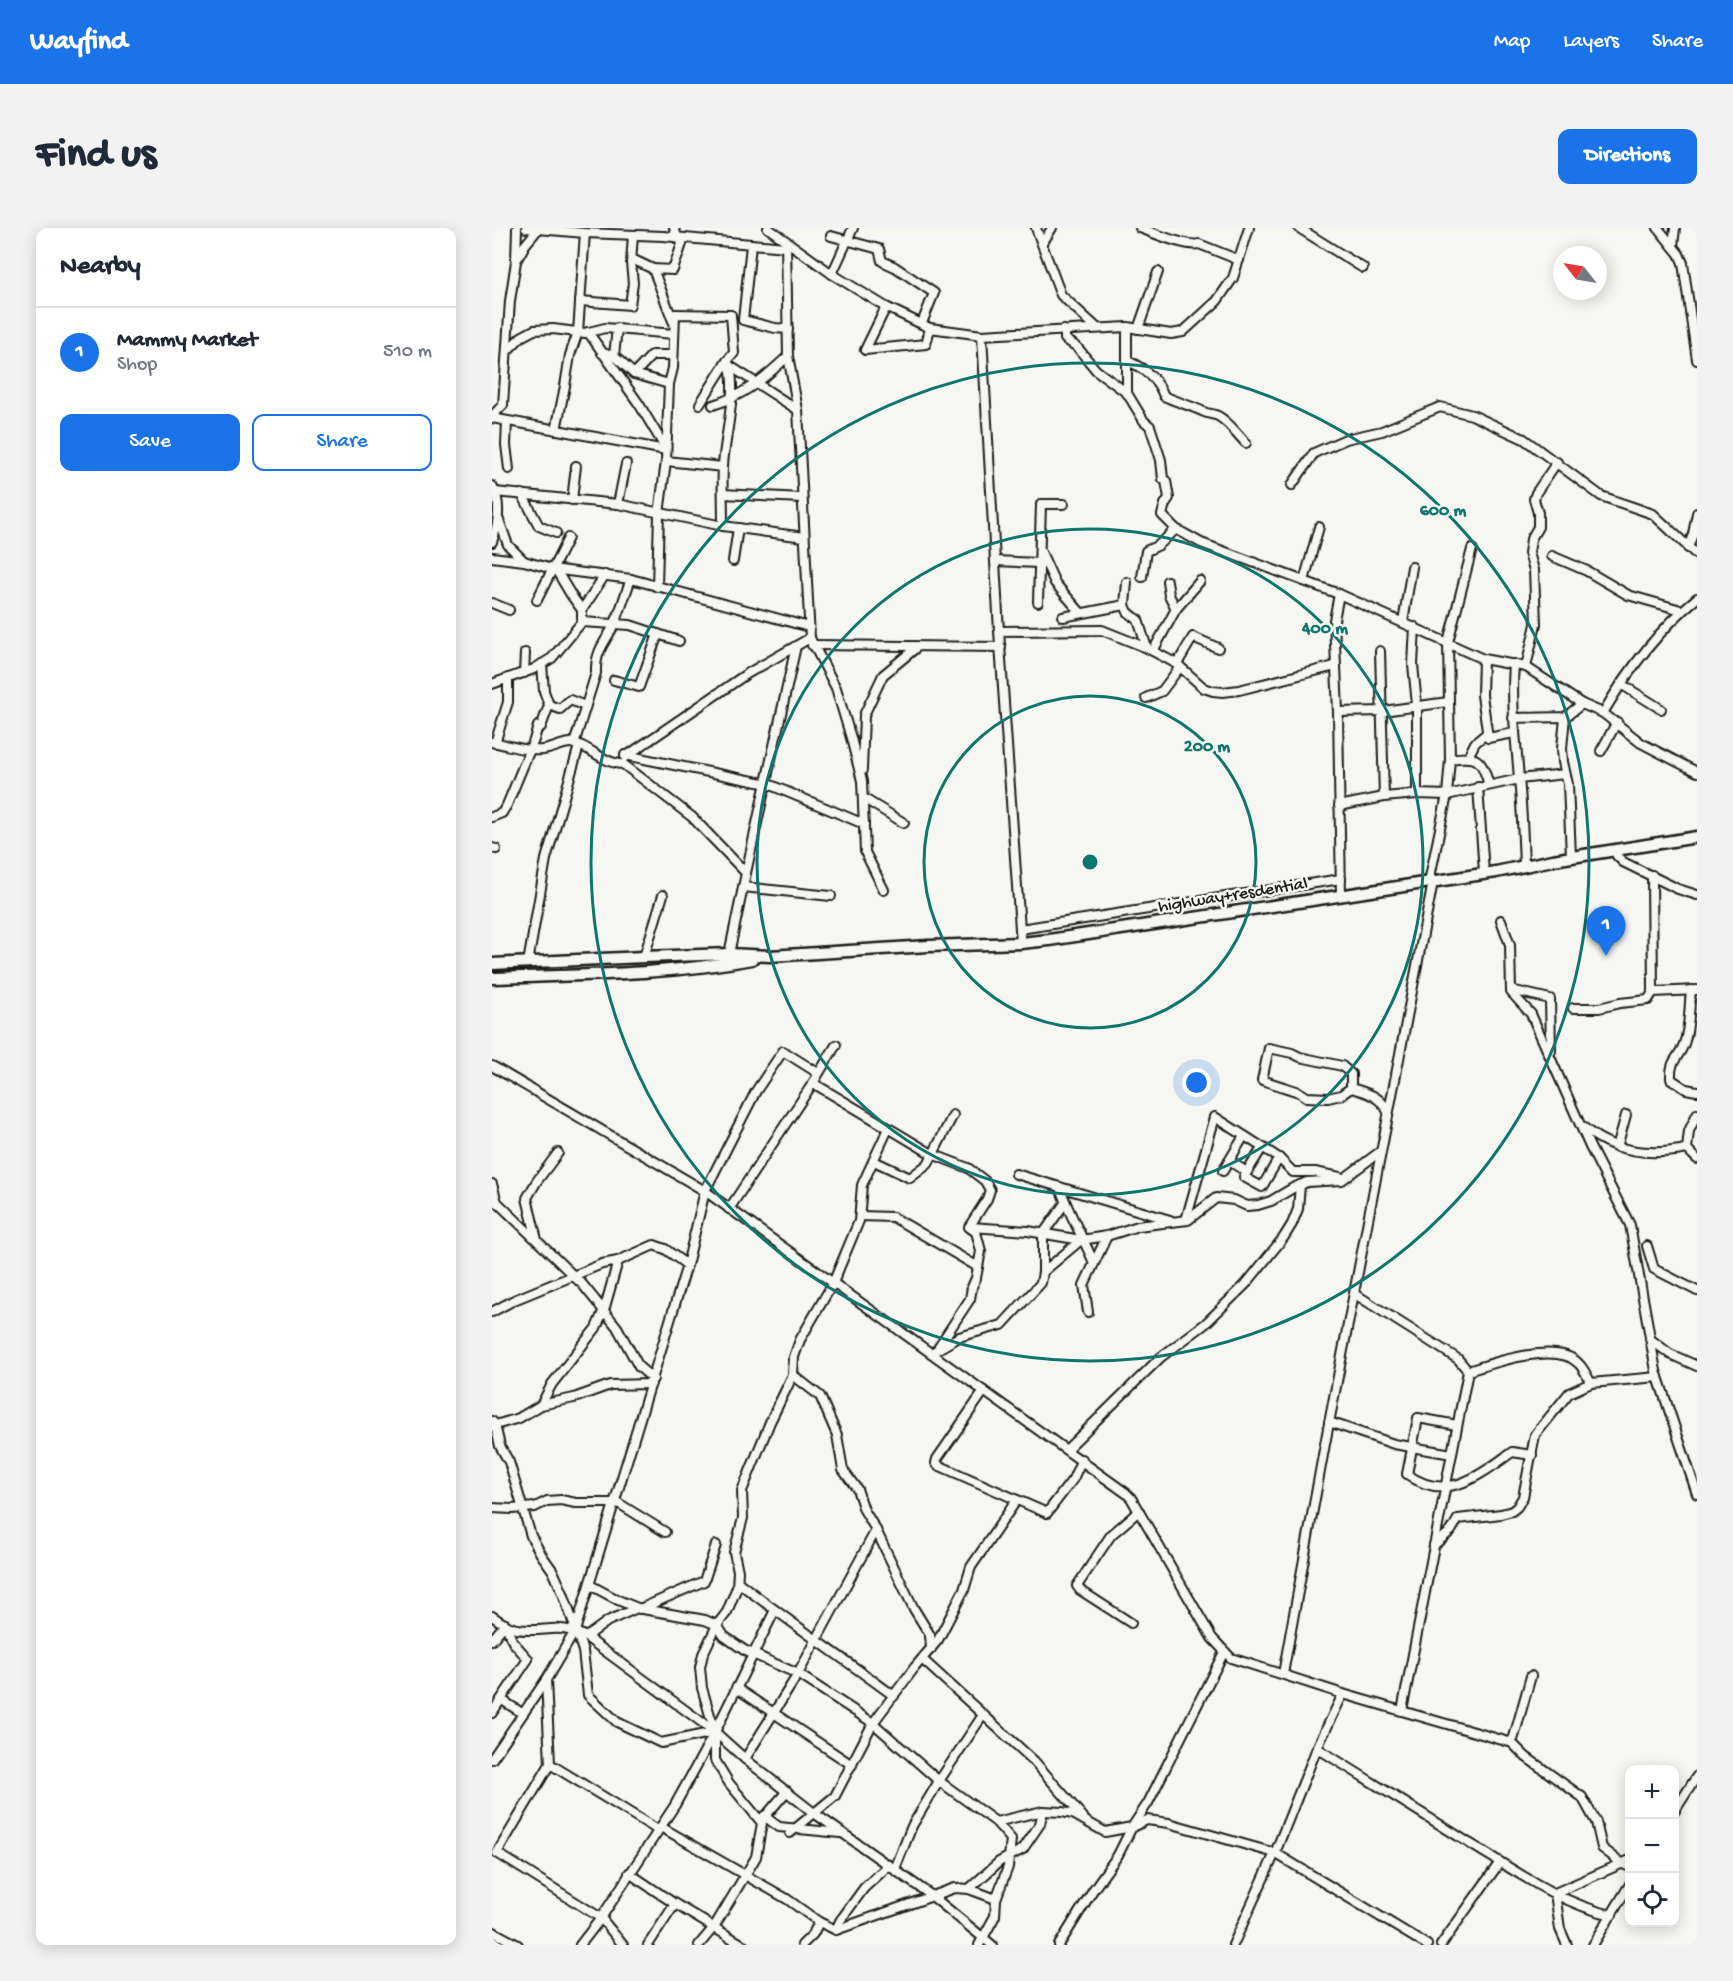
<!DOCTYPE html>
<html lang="en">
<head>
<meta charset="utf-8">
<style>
  :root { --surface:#fff; --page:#f2f2f3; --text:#1f2937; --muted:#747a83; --line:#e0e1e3; --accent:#1a73e8 }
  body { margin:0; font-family:"Gochi Hand",sans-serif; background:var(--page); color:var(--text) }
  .controls { position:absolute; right:18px; bottom:18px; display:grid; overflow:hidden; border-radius:12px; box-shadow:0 3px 15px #0003 }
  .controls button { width:54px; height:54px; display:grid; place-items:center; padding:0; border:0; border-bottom:2px solid var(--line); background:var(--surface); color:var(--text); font:30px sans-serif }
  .compass { position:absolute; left:1061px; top:18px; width:54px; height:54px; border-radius:50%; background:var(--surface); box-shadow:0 3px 15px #0003; rotate:301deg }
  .you { position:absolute; left:705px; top:855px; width:21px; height:21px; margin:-15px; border:4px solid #fff; border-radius:50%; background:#1a73e8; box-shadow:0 0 0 9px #1a73e833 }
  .badge { display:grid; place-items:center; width:39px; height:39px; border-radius:50%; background:var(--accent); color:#fff; font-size:20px; font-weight:700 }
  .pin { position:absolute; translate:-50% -50px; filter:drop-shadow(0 2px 3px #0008) }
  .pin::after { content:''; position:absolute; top:32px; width:21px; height:18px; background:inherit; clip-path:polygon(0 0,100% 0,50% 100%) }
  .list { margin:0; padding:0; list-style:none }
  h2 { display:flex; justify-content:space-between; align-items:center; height:78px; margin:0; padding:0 24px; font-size:26px }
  h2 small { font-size:20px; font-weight:400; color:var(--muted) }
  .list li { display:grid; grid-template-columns:39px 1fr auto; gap:18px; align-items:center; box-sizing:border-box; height:90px; padding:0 24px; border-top:2px solid var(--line) }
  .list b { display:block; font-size:22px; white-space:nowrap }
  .list p { margin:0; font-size:20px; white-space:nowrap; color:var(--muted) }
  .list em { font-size:20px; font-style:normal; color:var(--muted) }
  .actions { display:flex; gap:12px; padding:18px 24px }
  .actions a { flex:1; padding:14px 0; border:2px solid var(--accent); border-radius:12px; text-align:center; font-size:21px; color:var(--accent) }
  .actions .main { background:var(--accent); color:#fff }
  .icon { flex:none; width:33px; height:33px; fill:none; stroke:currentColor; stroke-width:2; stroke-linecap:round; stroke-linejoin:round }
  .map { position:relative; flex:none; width:1205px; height:1717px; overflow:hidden; border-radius:12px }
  header { display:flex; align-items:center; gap:36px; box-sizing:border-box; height:84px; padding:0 30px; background:var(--accent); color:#fff }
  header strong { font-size:28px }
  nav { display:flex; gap:33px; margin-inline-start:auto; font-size:21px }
  .intro { display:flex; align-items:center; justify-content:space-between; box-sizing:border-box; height:144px; padding:0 36px }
  h1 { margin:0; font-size:42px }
  .button { padding:15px 27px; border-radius:12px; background:var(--accent); color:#fff; font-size:21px; font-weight:700 }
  main { display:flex; gap:36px; padding:0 36px }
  aside { flex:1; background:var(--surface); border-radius:12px; box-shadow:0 3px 15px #0003 }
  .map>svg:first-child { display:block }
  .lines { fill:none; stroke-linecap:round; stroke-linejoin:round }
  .minor-casing { stroke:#1c1c1c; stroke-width:12 }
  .highway-casing { stroke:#1c1c1c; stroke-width:15 }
  .minor { stroke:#f6f6f2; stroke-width:8 }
  .highway { stroke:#f6f6f2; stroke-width:10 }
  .ring { fill:none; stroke:#0f766e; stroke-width:3 }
  .labels { text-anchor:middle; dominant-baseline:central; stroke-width:5; stroke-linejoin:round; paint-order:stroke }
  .street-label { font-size:18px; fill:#1c1c1c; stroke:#f6f6f2 }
  .centre { fill:#0f766e; stroke:#f6f6f2; stroke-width:3 }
  .ring-label { font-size:18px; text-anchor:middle; font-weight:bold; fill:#0f766e; stroke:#f6f6f2; stroke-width:5; stroke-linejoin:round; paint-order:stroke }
</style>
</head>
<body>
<header>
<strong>Wayfind</strong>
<nav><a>Map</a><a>Layers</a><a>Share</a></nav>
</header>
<div class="intro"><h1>Find us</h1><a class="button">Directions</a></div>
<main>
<aside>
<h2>Nearby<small></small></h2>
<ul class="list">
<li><span class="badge">1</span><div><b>Mammy Market</b><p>Shop</p></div><em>510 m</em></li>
</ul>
<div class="actions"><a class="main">Save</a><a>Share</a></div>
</aside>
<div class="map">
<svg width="1205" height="1717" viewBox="0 0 1205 1717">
  <rect width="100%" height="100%" fill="#f6f6f2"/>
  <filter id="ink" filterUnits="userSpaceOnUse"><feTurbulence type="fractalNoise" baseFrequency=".0167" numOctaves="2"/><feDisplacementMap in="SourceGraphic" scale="12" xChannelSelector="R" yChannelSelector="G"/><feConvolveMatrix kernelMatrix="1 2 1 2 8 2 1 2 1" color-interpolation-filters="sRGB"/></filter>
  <g filter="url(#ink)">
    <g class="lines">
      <defs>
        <g id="minor">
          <polyline points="34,0 93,5 171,8 294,19"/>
          <polyline points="182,0 186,11"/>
          <polyline points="276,0 340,46 394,79 438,100 490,107"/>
          <polyline points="544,0 569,67 605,100"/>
          <path d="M648 0C662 5 693 19 707 16L747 32"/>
          <polyline points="807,0 871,40"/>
          <polyline points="1166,0 1187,26 1191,35 1205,132"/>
          <polyline points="339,8 387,21 390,33 403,39 442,65 430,95"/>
          <polyline points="294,13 296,128 306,182 318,410 344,460 359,510 370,553 373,624 392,662"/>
          <polyline points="550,16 560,0"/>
          <polyline points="259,17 251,92 283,100 296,101"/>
          <polyline points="1181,18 1183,0"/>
          <polyline points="140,31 161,41 181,42 192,10"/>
          <polyline points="24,32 25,0"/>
          <polyline points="161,41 181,93"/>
          <polyline points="340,46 361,0"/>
          <polyline points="88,73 138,77 141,55 139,35 141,7"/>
          <polyline points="394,79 373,122 434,116 438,100"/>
          <polyline points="635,99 635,165 652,193 658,198 669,232 671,251 674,253 677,270 673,276 670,287 684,301 709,315 847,366 991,431 1034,439 1090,476 1111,485 1149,515 1205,544"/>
          <polyline points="646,101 666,44"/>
          <polyline points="571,102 573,106 573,111 585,119 604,142 635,165"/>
          <polyline points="96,104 147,176 174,221"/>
          <polyline points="16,122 29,109 42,102 61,101 93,105 113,100 182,106"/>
          <polyline points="110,125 122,128 142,146 177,156"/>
          <polyline points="122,128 125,100"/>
          <path d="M636 133C653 141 665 150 672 168 685 174 700 178 712 184 716 186 722 186 726 188 737 194 745 206 754 215"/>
          <polyline points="238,138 306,182"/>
          <polyline points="142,146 160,127 180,127"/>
          <polyline points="208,176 235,133"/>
          <path d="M221 177C251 168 273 150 296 128"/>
          <polyline points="0,188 11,177 18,73 24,33 33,17 47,0"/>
          <polyline points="0,190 174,222"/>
          <polyline points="15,193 14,217 17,241"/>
          <polyline points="64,202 73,158 78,127 86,104 93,5"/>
          <polyline points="174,233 231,239"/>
          <polyline points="800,257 822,225 854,211 890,203 948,179 980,187 1032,211 1109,268 1161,286 1205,327"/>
          <path d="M0 258C10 274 6 297 0 314"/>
          <polyline points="3,264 126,276 231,298 312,309"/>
          <polyline points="30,266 47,298 64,305"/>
          <polyline points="231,266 310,270"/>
          <polyline points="80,272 84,238"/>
          <polyline points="126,276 134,236"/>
          <polyline points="7,292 16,317 31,332"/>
          <polyline points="1196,320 1201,306 1205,285"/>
          <polyline points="549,324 563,355 589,385"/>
          <polyline points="1060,328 1095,343 1136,367 1189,382"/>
          <polyline points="0,329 32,333 60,341 139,351 317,399"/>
          <polyline points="241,333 246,300"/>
          <polyline points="503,333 547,335"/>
          <polyline points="63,340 79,367 90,382"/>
          <polyline points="650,349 654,323 667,317 684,301"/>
          <polyline points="675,353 677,367 684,381"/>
          <polyline points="812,353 827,299"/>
          <path d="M165 359 167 286 174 233 177 156 181 140 183 86 239 87 242 125 235 133C248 152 232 213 231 238 230 258 231 278 231 298"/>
          <polyline points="847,366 842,392 846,484 849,668"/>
          <polyline points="45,372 76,310"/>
          <polyline points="546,374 549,276 572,276"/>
          <polyline points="0,375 17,382"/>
          <polyline points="633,377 636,384 646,392 655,420"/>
          <polyline points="571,389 633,377 635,354"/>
          <polyline points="90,394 138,397 187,413"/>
          <polyline points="911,394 920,339"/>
          <polyline points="923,399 921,437 925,477 925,566"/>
          <polyline points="507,403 610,402 655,420 685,436 712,460 721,463 731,464 747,462 843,438"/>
          <polyline points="320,417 509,419"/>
          <polyline points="661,423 684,381 708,353"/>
          <polyline points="888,423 892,569"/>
          <polyline points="991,431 990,467 996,510 1022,505"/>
          <polyline points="685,436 701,409 726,420"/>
          <path d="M1022 436C1019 476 1024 511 1027 551 1030 580 1031 609 1032 638"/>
          <polyline points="1034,439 1044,396 1042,342 1037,325 1039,311 1046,299 1046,285 1042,271 1044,265 1065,234"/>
          <polyline points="32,445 33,425"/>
          <polyline points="122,452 147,459 166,406"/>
          <polyline points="0,456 42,441 60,430 90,394 90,382 113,347"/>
          <polyline points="1129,456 1169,481"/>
          <polyline points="654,470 670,463 688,439"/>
          <polyline points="57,477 68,481 78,472 93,478"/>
          <polyline points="846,484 891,483 956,474"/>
          <path d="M1111 485C1137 441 1166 402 1205 370"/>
          <polyline points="1073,489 1070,520 1071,534 1076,556 1079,629"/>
          <polyline points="1021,490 1073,489 1090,476"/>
          <path d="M0 514C17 517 34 524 51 522 61 521 70 515 79 515 94 515 111 536 131 536L200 589 254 645 237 726"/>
          <polyline points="3,515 16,474 16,450"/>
          <path d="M82 516 104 445C103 423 113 415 122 397 129 382 133 366 139 351"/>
          <polyline points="1109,523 1125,494"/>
          <polyline points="133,527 276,556 372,596"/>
          <polyline points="133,529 253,447 318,410"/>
          <polyline points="976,529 983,515 995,505"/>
          <path d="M958 531C986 527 989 530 997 557"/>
          <polyline points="370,542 372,487 391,447 425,419"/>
          <polyline points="986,559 992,645"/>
          <polyline points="371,570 412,595"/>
          <polyline points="847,578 892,569 925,566 955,567 1027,551 1073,546"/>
          <polyline points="0,589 10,585 15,577 42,512 46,498 49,499 57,477 52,463 50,436"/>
          <polyline points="0,620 4,621"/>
          <polyline points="1123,622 1125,628 1131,634 1186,661 1205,667"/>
          <polyline points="254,645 304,418"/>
          <polyline points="1160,647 1161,764"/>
          <polyline points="937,654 955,567 958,531 956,414 980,321"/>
          <polyline points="251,659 339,668"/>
          <polyline points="1009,692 1018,717 1019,764 1039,786 1098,919 1138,997 1164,1143 1205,1266"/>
          <polyline points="528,701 849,651"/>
          <polyline points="529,715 507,403 490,107 635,99 679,106 691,104 725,73 741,50 757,0"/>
          <polyline points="152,729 171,667"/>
          <polyline points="36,735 54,631 87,518"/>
          <polyline points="1019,762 1058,771 1059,823"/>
          <path d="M1199 762C1197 779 1198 799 1192 816 1186 832 1178 831 1179 851L1194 861 1205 863"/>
          <polyline points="1081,780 1107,780 1128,775 1156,772 1161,764 1205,762"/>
          <polyline points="0,838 213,963 634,1265 639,1270 720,1410 739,1430 851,1466 1017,1514 1019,1514 1022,1509 1039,1448"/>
          <polyline points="321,855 440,926 476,940 493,953 498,962 495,971 477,999 484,1004 489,1023 484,1050 480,1059 478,1071 447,1118"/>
          <path d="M859 860 849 867 836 870 815 869 807 864 770 852 777 820 800 825 808 829 850 838 859 846V860C874 864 890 869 896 884"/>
          <polyline points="1205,886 1197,903 1195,921 1205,931"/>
          <path d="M1091 899C1120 924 1158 928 1195 921"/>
          <polyline points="1125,919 1134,887"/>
          <polyline points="770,920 752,949 770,959 787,930"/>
          <polyline points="382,933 418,950 436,936 461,887"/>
          <polyline points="737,933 755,944"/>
          <polyline points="731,943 752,908"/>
          <polyline points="524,946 678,992"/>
          <polyline points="0,956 5,974 91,1057 125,1099 147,1139 161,1151"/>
          <path d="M568 959C576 985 591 1009 602 1035"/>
          <polyline points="237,981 321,855 344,817"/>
          <polyline points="368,988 401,989 486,1039"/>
          <polyline points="694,992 723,889 787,930 801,944 823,944 848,949"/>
          <polyline points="479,999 536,1003 589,1012"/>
          <polyline points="45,1012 35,970 45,953 66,925"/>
          <polyline points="1155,1018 1162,1041 1205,1063"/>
          <polyline points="551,1044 551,1006 573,975"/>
          <polyline points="863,1066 966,1131 976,1143 910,1483"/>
          <polyline points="0,1084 22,1072 110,1036 126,1033 162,1017 173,1021 195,1037"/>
          <polyline points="596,1084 592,1057 615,1008"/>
          <polyline points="1158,1111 1178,1126 1205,1138"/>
          <polyline points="441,1124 467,1109 510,1097 549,1055 551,1044 589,1012 615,1008 646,998 696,992 724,970 742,972 755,978 766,977 779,973 801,960 815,954 850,952 889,923"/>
          <path d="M976 1143C1001 1135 1065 1113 1086 1135 1092 1140 1095 1149 1099 1155L1166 1149"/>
          <polyline points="301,1147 328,1168 345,1207 351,1242 365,1261 372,1282 384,1302 422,1381 438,1407 439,1421"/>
          <polyline points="492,1163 445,1231 444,1235 446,1237 555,1285 581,1251 590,1231"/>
          <polyline points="49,1177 82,1170 118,1157 159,1156"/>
          <polyline points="0,1193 3,1197 8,1218 17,1234 39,1308 49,1326 61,1343 71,1365 91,1423 96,1467 125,1494 169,1515 223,1504"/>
          <polyline points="837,1194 902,1216 960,1226"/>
          <path d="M965 1197 926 1190 915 1246C954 1275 987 1248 1020 1224L1040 1227"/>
          <polyline points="0,1198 27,1190 49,1177 60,1156 104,1100 113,1079 126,1033"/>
          <polyline points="575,1221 669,1129 713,1096 754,1056 792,1009 800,996 806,981 808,957"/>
          <polyline points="123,1273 173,1304"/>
          <polyline points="0,1280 20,1281 43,1279 55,1273 69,1272 84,1275 125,1275"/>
          <polyline points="942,1317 959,1303 966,1291 1009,1286 1020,1283 1025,1279 1031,1269 1043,1207 1077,1165 1099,1155"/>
          <path d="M246 1354C297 1394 351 1430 402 1468"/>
          <polyline points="98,1357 126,1372 148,1381 212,1353 224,1317"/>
          <path d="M0 1388C7 1393 17 1400 25 1401 53 1406 65 1393 94 1409L223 1504 253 1531 322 1585 440 1668 500 1717"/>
          <polyline points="639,1395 588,1362 585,1358 619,1307 647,1283"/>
          <polyline points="94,1409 116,1393 145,1380 213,1392 225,1397 232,1408 252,1422 306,1446 381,1495 447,1553 504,1594 519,1611 516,1639 504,1671 503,1688 487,1717"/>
          <polyline points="0,1412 13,1396"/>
          <polyline points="430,1431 542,1533 591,1589"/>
          <polyline points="791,1446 833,1216 941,654"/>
          <polyline points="54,1452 58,1536 5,1625 109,1690 131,1717"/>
          <polyline points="244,1460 360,1537"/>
          <polyline points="10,1472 30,1485"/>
          <polyline points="0,1485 36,1431 21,1414 13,1396"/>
          <polyline points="1019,1514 1034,1529 1090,1569 1104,1594 1110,1620 1131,1636 1138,1639"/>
          <path d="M825 1520C876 1552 927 1583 977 1615 1022 1642 1069 1676 1120 1687"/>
          <polyline points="0,1531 54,1452 83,1403 195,1037 213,963 264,863 291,823 326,845"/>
          <polyline points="253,1531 306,1446 384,1302"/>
          <polyline points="58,1536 166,1602"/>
          <polyline points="1182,1584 1205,1548"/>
          <polyline points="272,1588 287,1599 348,1605"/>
          <polyline points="271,1591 295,1563"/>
          <polyline points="504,1594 551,1583 570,1584 581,1586 613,1604 640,1599 655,1592 677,1595 783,1625 935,1717"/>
          <polyline points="169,1599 295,1671 327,1694"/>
          <polyline points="298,1605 343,1568 381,1495 423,1439 446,1412 472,1362 479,1339 524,1273"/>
          <polyline points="403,1641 420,1598 447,1553 491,1487"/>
          <polyline points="137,1645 183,1676 251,1717"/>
          <polyline points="477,1661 507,1634 531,1621 548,1596 551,1583"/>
          <polyline points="1063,1665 1138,1632"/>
          <polyline points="1063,1665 1068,1701 1075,1717"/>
          <polyline points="344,1702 463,1660 477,1661 504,1671"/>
          <polyline points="0,1703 26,1717"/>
          <polyline points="88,1717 109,1690 183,1577 223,1504 283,1382"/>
          <polyline points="156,1717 183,1676"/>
          <polyline points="207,1717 222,1699 264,1629 270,1595 237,1555 223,1532 223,1504 210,1460 208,1439 211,1426 225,1397 235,1384 245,1359 246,1343 242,1324 251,1290 250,1263 278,1194 301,1147 302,1129 308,1112 341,1055 367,993 370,957 396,901"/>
          <polyline points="310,1717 321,1706 327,1694 344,1702 348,1693 372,1660 397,1637"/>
          <polyline points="567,1717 601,1662 626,1627 640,1599 656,1575 732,1424"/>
          <polyline points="741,1717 783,1625 825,1520 851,1466"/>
          <polyline points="949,1717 1008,1634"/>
          <polyline points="1101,1717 1138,1656"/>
        </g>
        <g id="highway">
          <polyline points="0,736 152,729 237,726 278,728 436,718 529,715 557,712 1004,644 1061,632 1205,609"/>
          <path d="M0 750C87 747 175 747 260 731"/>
        </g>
      </defs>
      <!-- minor casing -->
      <use href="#minor" class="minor-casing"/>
      <!-- highway casing -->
      <use href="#highway" class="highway-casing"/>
      <!-- minor -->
      <use href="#minor" class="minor"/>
      <!-- highway -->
      <use href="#highway" class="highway"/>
    </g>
  </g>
  <!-- distance rings -->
  <g class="ring">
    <circle cx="598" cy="634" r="166"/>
    <circle cx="598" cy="634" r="333"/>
    <circle cx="598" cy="634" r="499"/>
  </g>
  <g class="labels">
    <!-- street labels -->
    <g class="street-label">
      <text transform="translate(741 668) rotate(-9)">highway+resdential</text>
    </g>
  </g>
  <circle cx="598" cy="634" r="9" class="centre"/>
  <g class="ring-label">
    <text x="951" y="287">600 m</text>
    <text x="833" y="405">400 m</text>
    <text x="715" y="523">200 m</text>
  </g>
</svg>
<div class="controls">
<button>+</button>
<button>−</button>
<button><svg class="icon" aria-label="locate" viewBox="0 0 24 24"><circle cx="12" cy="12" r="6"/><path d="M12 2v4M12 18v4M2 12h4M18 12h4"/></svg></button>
</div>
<svg class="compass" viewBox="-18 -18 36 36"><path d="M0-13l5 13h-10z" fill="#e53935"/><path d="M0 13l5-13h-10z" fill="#747a83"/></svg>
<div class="you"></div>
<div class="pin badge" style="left:1114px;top:728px">1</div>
</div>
</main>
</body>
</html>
